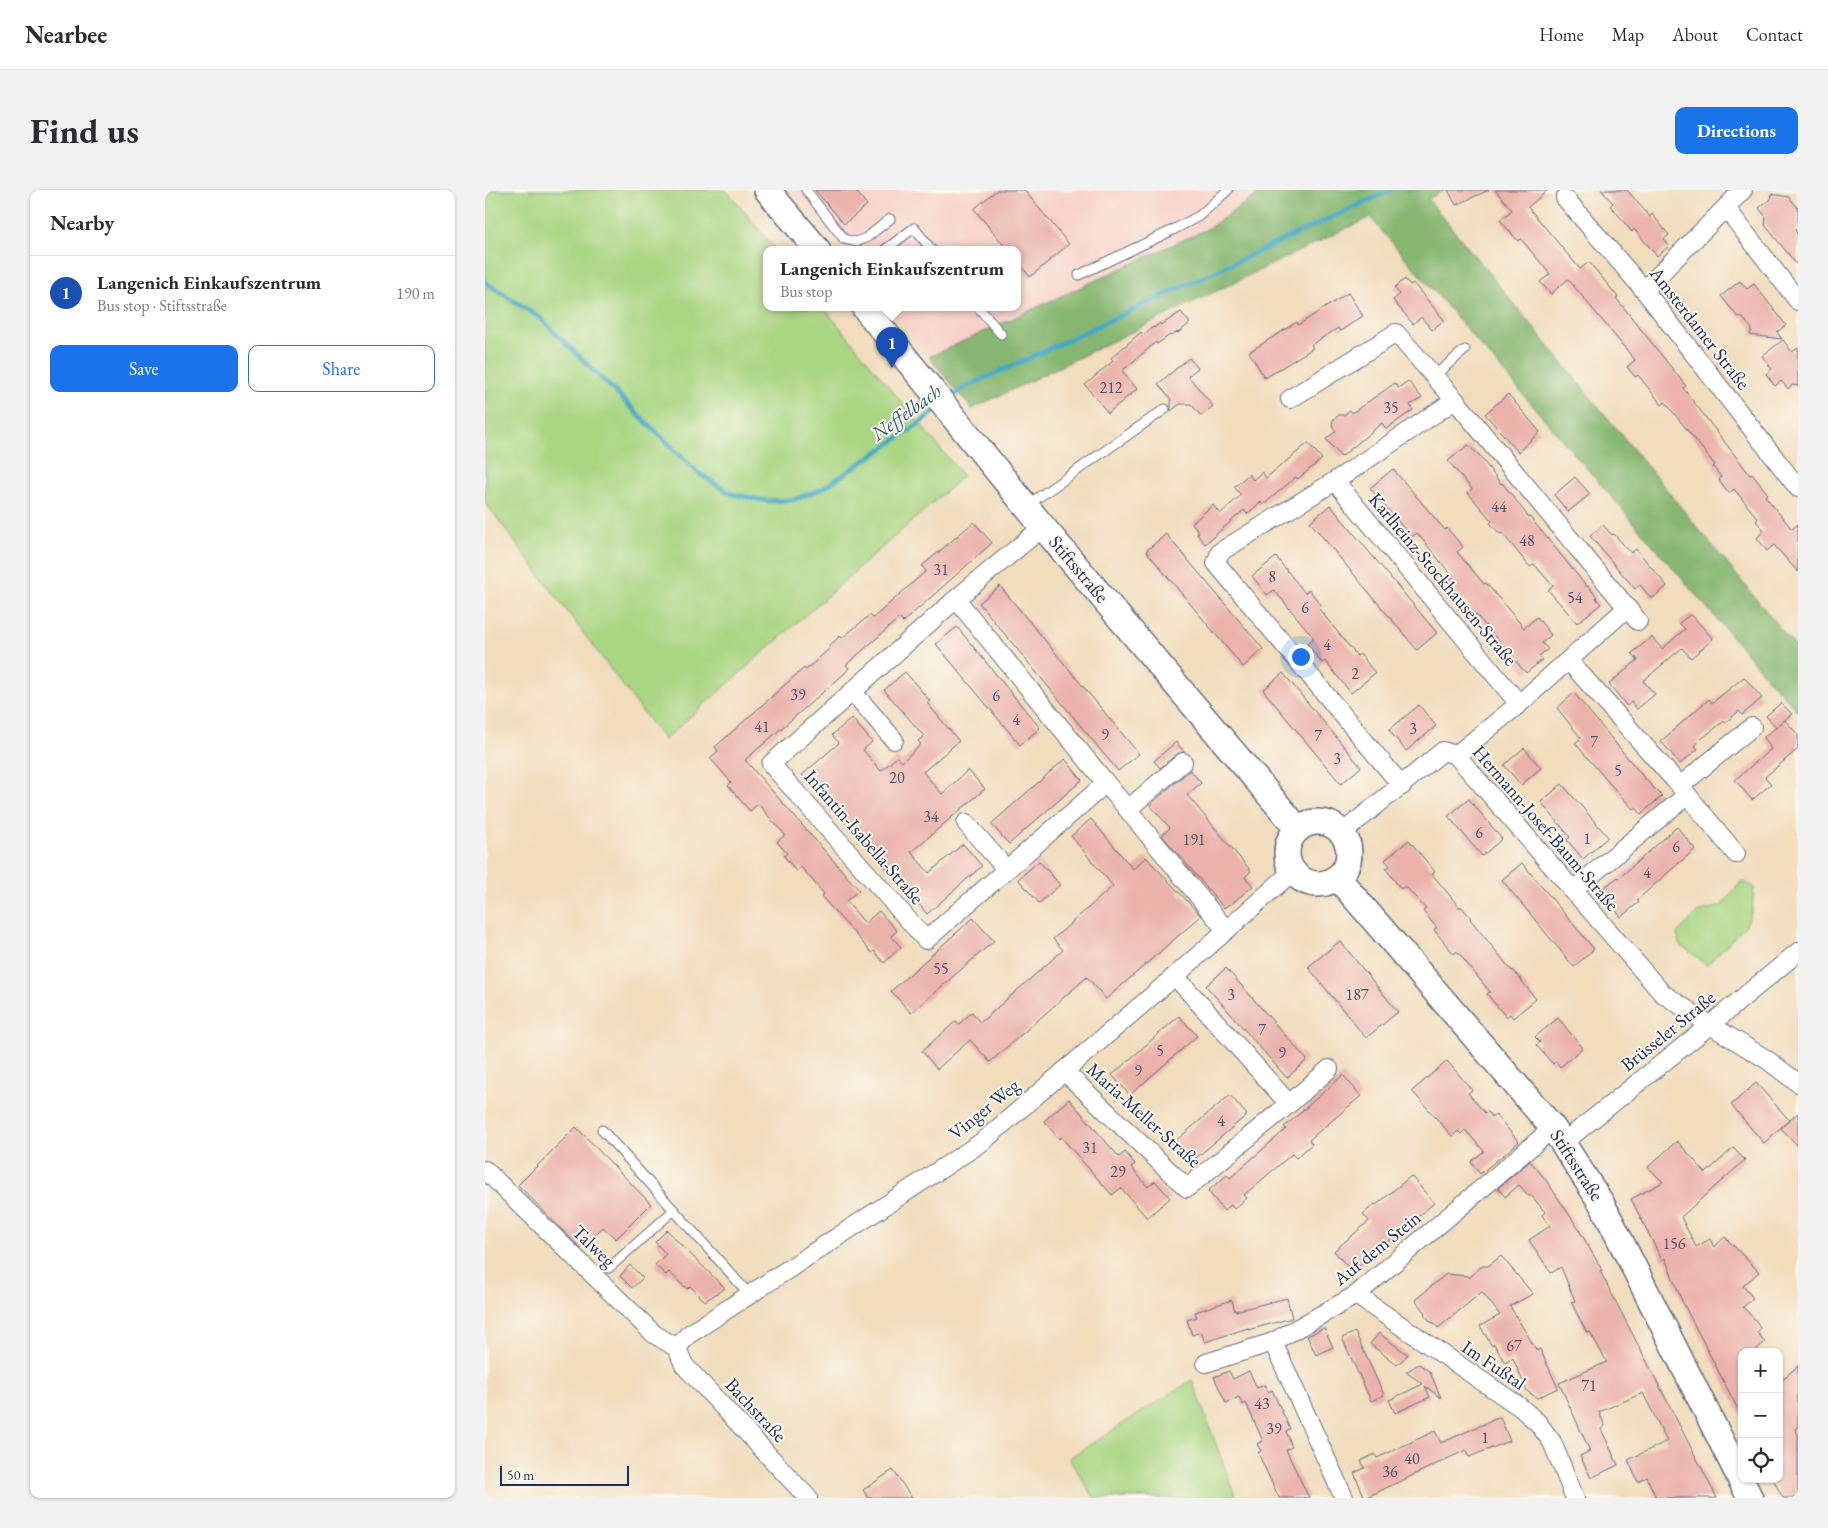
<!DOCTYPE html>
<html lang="en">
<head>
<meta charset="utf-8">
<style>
  :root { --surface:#fff; --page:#f2f2f3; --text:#2b2b33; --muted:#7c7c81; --line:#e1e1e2; --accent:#1a73e8 }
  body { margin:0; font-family:"EB Garamond",serif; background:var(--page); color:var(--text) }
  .controls { position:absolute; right:15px; bottom:15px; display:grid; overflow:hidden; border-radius:10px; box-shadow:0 1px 4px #0004 }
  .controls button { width:45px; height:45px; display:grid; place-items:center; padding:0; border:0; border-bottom:1px solid var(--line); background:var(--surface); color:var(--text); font:25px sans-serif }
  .scale { position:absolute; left:15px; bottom:12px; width:129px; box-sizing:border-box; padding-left:5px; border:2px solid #1b2f5e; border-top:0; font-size:14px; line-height:18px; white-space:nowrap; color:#1b2f5e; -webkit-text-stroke:4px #fbf7ec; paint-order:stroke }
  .you { position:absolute; left:815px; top:466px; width:18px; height:18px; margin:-12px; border:4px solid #fff; border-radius:50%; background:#1a73e8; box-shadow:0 0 0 8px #1a73e833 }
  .badge { display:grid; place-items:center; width:32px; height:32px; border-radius:50%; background:var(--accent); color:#fff; font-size:16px; font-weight:700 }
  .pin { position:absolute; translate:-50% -41px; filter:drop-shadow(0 1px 2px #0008) }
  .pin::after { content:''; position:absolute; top:26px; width:18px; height:15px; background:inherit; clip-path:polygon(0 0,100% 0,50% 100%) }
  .popup { position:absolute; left:278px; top:56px; width:258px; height:65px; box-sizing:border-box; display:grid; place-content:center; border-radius:10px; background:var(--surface); filter:drop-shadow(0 1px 4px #0005); font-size:16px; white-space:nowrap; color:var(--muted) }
  .popup b { font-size:19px; color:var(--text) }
  .popup::after { content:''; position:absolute; left:50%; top:100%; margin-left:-10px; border:10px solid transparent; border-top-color:var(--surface) }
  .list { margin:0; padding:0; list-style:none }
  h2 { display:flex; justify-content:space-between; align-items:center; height:65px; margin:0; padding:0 20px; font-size:21px }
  h2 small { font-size:16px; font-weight:400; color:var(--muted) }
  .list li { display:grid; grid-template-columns:32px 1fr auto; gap:15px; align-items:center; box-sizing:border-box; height:75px; padding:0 20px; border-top:1px solid var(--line) }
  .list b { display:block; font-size:19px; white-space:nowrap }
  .list p { margin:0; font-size:16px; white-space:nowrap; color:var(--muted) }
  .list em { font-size:16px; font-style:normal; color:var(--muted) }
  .actions { display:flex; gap:10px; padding:15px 20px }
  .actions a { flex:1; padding:11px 0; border:1px solid var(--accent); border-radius:10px; text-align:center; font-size:18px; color:var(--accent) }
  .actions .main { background:var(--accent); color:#fff }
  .icon { flex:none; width:28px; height:28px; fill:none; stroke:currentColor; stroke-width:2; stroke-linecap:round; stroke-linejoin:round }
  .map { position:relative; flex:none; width:1313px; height:1308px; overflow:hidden; border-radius:10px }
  header { display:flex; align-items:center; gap:30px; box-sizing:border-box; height:70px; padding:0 25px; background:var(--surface); border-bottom:1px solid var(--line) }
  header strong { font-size:24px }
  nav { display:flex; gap:28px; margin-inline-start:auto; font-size:18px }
  .intro { display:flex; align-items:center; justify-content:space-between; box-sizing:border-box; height:120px; padding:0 30px }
  h1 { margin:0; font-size:35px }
  .button { padding:12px 22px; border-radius:10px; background:var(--accent); color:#fff; font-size:18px; font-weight:700 }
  main { display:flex; gap:30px; padding:0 30px }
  aside { flex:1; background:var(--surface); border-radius:10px; box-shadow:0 1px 4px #0004 }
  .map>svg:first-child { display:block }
  .built { fill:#f7d1c8 }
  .green { fill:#aad683; stroke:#628270 }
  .forest { fill:#87b771; stroke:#517368 }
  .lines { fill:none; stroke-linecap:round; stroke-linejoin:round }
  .stream { stroke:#43a7c3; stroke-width:5 }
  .building { fill:#ebb2ab }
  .lane-casing { stroke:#666c7f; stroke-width:11 }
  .street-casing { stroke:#666c7f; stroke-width:20 }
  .secondary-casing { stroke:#666c7f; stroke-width:28 }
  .lane { stroke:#fff; stroke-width:9 }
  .street { stroke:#fff; stroke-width:18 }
  .secondary { stroke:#fff; stroke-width:25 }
  .labels { text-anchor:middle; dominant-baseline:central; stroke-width:4; stroke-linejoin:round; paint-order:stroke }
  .number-label { font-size:16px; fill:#4f5071 }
  .street-label { font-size:19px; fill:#1b2f5e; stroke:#fbf7ec }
  .water-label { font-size:20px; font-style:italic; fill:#295981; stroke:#fbf7ec }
</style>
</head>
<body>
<header>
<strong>Nearbee</strong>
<nav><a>Home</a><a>Map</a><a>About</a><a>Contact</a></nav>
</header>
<div class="intro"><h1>Find us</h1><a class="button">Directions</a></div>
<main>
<aside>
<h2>Nearby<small></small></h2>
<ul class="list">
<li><span class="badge" style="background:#1a4fb4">1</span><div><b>Langenich Einkaufszentrum</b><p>Bus stop · Stiftsstraße</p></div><em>190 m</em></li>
</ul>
<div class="actions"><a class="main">Save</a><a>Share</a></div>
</aside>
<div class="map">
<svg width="1313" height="1308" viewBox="0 0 1313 1308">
  <rect width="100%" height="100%" fill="#fbf7ec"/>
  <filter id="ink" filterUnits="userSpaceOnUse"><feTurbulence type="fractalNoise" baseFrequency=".02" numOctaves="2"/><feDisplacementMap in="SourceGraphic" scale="10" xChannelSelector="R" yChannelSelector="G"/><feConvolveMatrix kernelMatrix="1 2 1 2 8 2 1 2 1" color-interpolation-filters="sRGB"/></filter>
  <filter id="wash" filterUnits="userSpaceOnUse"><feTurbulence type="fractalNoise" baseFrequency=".0096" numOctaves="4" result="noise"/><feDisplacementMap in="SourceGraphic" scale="20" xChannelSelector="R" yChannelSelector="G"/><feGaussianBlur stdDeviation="1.12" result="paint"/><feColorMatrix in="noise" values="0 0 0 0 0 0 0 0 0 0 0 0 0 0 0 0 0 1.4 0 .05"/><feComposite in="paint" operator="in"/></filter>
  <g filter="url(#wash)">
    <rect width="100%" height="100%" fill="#f1dcbc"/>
    <!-- built -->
    <polygon class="built" points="305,0 779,0 724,38 444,167 402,117 532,117 532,59 355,59"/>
    <!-- green -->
    <g class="green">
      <polygon points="0,0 241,0 290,59 282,59 282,117 338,117 478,286 179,550 0,312"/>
      <polygon points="1257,691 1269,697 1267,720 1261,735 1222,775 1194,754 1192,743 1213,722 1236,716"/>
      <polygon points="707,1190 751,1308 609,1308 584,1268"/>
    </g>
    <!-- forest -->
    <polygon class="forest" points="779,0 960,0 943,9 1313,460 1313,522 1286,492 885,27 487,219 444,167 724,38"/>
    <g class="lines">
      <!-- stream -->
      <g class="stream">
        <polyline points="0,92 55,128 213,283 247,304 282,311 308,310 337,299 428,238 454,218"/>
        <polyline points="464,210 477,199 906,0"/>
      </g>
    </g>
    <g id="blocks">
      <!-- building -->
      <g class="building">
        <polygon points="330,0 370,0 382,15 359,34"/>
        <polygon points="512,0 539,0 584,54 545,87 532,71 532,59 522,59 489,19"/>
        <polygon points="963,0 1004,0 971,15"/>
        <polygon points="1010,0 1063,0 1043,17 1095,79 1104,72 1133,107 1131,108 1201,196 1198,198 1265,285 1267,284 1283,304 1280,306 1307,339 1313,334 1313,382 1289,355 1282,361 1272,348 1279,340 1271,331 1273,329 1249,299 1244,303 1234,290 1236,287 1228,277 1230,275 1180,212 1177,215 1153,185 1150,187 1142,177 1150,170 1083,89 1066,104 1055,92 1065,84 1036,49 1033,51 1015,30 1027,20"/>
        <polygon points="1116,0 1142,0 1165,27 1167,24 1184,45 1179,49 1184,56 1172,66 1149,39 1147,42 1130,21 1125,16 1128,13"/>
        <polygon points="1286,4 1304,7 1313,18 1313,37 1310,40 1313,45 1313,76 1280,35 1281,27 1274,18 1285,9"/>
        <polygon points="920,89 925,95 928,93 959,130 947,140 936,127 928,134 908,110 915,104 909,98"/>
        <polygon points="1255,91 1262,99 1269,94 1301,135 1292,142 1297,149 1265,145 1267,139 1257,127 1252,126 1236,106"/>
        <polygon points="863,103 878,126 855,141 853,138 826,155 828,158 780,188 764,162 812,132 813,135"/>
        <polygon points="696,122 705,133 693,143 692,142 686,146 685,145 672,154 671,152 637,181 652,199 623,223 600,195 628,171 626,168 656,142 658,145 668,137 669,138 675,133 676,135"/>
        <polygon points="1298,150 1307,162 1313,158 1313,196 1307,195 1303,199 1296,191 1290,196 1281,184 1287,179 1277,166"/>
        <polygon points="704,168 713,178 703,186 728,216 716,226 706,214 695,214 686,221 686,209 673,194"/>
        <polygon points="923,191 937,208 925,215 928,220 901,239 897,233 856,267 841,249 851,241 847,236 848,230 854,225 859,225 865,220 867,223 910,193 913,198"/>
        <polygon points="1023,204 1055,242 1033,262 1000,224"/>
        <polygon points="823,253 837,269 813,289 811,287 778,315 776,312 762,324 759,320 720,354 712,344 714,342 707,333 728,315 735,324 756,305 749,297 764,284 768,290 777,282 781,288"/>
        <polygon points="983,255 994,265 1016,294 1017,293 1027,305 1044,328 1045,327 1102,397 1103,396 1112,407 1111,408 1116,414 1092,433 1063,400 1068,396 1049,374 1045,377 1017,343 1015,344 1005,333 1007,331 983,303 987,299 963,271"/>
        <polygon points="908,279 960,340 962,338 978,357 972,362 999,394 1001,393 1039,438 1052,427 1066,445 1057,453 1063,459 1054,466 1057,470 1041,483 963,392 968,387 932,343 926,347 885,298"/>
        <polygon points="1090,287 1105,304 1083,322 1069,305"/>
        <polygon points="845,315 952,443 932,460 825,332"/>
        <polygon points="489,332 507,353 418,432 414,428 393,447 361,475 364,478 359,484 260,570 374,700 361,711 380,733 394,721 412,741 406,746 416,757 399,773 389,761 387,763 336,706 339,704 316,677 311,681 299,666 302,663 292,652 300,645 273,614 265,621 243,596 246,592 225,568 233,561 230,557 319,478 321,480 346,457 344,456 355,446 357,448 385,425 388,428 441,381 437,376"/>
        <polygon points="1118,335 1127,345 1129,344 1146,363 1151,359 1182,396 1167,409 1155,395 1150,399 1105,346"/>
        <polygon points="681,344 778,459 758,477 661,361"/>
        <polygon points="791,367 820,403 824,400 837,416 834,419 872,466 875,464 890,483 866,503 840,471 837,473 822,454 829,448 789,400 782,405 767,386"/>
        <polygon points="515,396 654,564 633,581 494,413"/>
        <polygon points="1206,424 1228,449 1206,468 1197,458 1158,491 1170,504 1152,519 1146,512 1142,516 1124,494 1153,470 1147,463 1167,447 1177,459 1200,439 1194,433"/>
        <polygon points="472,437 555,538 535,555 451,454"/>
        <polygon points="420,482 445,511 442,513 474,551 438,582 457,604 483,580 500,599 426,662 444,683 478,654 497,676 442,724 423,701 427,698 410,678 405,682 352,624 357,620 340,599 334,604 317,585 354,553 347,545 367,528 387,552 378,560 396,581 412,567 417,572 436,554 433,551 439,546 399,500"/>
        <polygon points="798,483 876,577 856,594 778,500"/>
        <polygon points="1259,487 1277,508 1257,525 1254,521 1240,533 1239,531 1215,550 1210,556 1213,559 1195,574 1176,551 1224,509 1227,513"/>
        <polygon points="1089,503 1161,590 1177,606 1156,624 1151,617 1148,619 1125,594 1090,553 1096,548 1072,518"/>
        <polygon points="1296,513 1307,524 1291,537 1281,526"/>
        <polygon points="934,515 951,536 921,561 904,540"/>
        <polygon points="1300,530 1313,545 1313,559 1280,587 1286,594 1267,610 1250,590 1286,559 1279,547"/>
        <polygon points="691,552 699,562 692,564 675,578 669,571"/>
        <polygon points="1039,558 1056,578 1036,595 1019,575"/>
        <polygon points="580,569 597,590 524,654 506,634"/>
        <polygon points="705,580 716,593 702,605 766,681 760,687 768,696 745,715 744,714 739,718 677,645 685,638 665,615"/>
        <polygon points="1077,594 1123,647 1098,669 1082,650 1085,647 1056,612"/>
        <polygon points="984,609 1017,649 997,666 963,626"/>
        <polygon points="606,629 648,679 661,667 716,726 621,809 602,787 505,872 485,850 452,879 437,861 471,831 474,834 487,822 495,833 578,760 568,749 628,696 586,646"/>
        <polygon points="1192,637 1210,659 1152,710 1154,712 1136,727 1115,701 1133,687 1134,688"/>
        <polygon points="924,650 950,682 947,684 975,718 976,716 986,728 985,729 1027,781 1028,780 1051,809 1028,828 1025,824 1021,827 1002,804 1005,802 972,761 969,764 949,740 952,738 938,721 941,719 920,696 916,699 901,679 905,676 900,670"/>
        <polygon points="554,671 575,695 554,713 533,689"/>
        <polygon points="1037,673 1109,759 1089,777 1017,690"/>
        <polygon points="488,728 509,751 426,823 406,801"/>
        <polygon points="855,751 913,822 881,848 823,777"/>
        <polygon points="741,778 822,870 802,888 721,796"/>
        <polygon points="694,826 712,846 645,905 627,885"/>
        <polygon points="1073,828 1098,858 1075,877 1071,871 1068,874 1051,855 1055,852 1050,847"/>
        <polygon points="962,871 987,900 983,903 1000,923 1002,921 1007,927 1011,925 1034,952 995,984 986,972 999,961 980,940 976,944 973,941 967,946 927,901"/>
        <polygon points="858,885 876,906 824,950 827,954 811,968 807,964 759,1005 762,1008 749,1019 746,1015 739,1021 723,1001 742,985 745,988 801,939 799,937"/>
        <polygon points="1271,893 1304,930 1279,953 1246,915"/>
        <polygon points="745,905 762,925 704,974 687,954"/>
        <polygon points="584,909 634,967 640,962 650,974 646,977 663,997 670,991 685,1008 662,1028 636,998 627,1005 576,947 574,949 559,931"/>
        <polygon points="1313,923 1313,956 1296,938"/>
        <polygon points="91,937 166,1014 131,1049 118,1037 96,1059 33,995"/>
        <polygon points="1192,951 1221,983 1248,958 1260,970 1196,1027 1211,1057 1225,1049 1229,1057 1240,1047 1274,1082 1258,1096 1268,1108 1258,1117 1272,1132 1275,1139 1272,1142 1280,1152 1269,1162 1257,1162 1257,1227 1197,1111 1180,1068 1177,1070 1146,1009 1178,992 1163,977"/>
        <polygon points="1045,971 1061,990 1093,1038 1117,1080 1115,1081 1232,1308 1171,1308 1162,1287 1153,1292 1143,1270 1182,1251 1158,1203 1114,1222 1120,1236 1116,1239 1133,1275 1106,1288 1095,1266 1105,1261 1074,1193 1122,1172 1105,1142 1102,1143 1086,1112 1090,1111 1076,1077 1066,1083 1044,1050 1065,1036 1057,1025 1060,1022 1046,1005 1044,1006 1034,995 1020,1007 1013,998"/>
        <polygon points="926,986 949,1013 867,1082 849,1061 884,1031 878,1024 890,1014 891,1015"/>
        <polygon points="182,1040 198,1057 240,1098 220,1111 205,1096 202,1099 184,1082 181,1085 170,1075 181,1064 170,1052"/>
        <polygon points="1016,1066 1048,1104 1025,1116 1052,1161 1055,1159 1073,1198 1052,1208 1042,1201 1028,1168 1020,1173 1009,1154 1007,1156 995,1136 1015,1125 997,1102 953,1138 948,1132 947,1133 939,1124 940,1123 930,1110 961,1084 982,1086 984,1088 997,1076 1003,1076"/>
        <polygon points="145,1075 158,1088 147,1098 135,1086"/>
        <polygon points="802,1108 807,1128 763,1140 763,1138 720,1152 716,1142 707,1145 702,1130 712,1127 710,1122 747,1110 750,1121"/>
        <polygon points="839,1138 848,1157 831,1165 822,1146"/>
        <polygon points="870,1142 899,1205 886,1211 857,1148"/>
        <polygon points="894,1143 923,1165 912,1175 885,1154"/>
        <polygon points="934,1174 945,1182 956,1208 940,1196 945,1207 910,1223 904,1210 938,1194 921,1182"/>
        <polygon points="1313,1176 1313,1237 1310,1239 1313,1244 1313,1308 1298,1308 1288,1289 1294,1289 1294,1192"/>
        <polygon points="744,1181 748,1189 764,1181 772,1198 780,1195 783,1202 787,1200 805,1239 801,1241 807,1257 801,1260 824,1308 794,1308 773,1263 776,1261 772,1254 778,1251 761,1213 758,1215 754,1207 741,1213 729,1187"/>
        <polygon points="1015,1227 1025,1251 984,1267 981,1260 880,1308 869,1283 880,1278 876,1271 890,1264 892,1268 950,1241 956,1253"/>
        <polygon points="408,1280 427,1308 383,1308 378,1300"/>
      </g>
    </g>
  </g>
  <g filter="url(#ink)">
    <use href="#blocks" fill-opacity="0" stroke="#666c7f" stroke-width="1"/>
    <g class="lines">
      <defs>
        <g id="lane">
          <polyline points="321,0 359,49 371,52 381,48 405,29"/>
          <polyline points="401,59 429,38 446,59"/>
          <polyline points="594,85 688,40 714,26 743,0"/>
          <polyline points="493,117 516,144"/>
          <polyline points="949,186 980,160"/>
          <polyline points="541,316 680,219"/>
          <polyline points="117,940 264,1104"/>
          <polyline points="124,1078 189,1020"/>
        </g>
        <g id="street">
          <polyline points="1080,8 1159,100 1313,298"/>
          <polyline points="1241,18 1313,111"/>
          <polyline points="1159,100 1258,0"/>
          <polyline points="805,209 911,143 970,210 1153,431"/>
          <polyline points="850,291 1034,514"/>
          <polyline points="471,409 621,593 441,750 286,574 471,409 558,337"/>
          <polyline points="1084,471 1195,596 1251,664"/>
          <polyline points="368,502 409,550"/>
          <polyline points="971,565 1034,514 1142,418"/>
          <polyline points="621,593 741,740"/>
          <polyline points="917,596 731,373 735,362 850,291 970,210"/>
          <polyline points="1195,596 1267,537"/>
          <polyline points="643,619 698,572"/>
          <polyline points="481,633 521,679"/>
          <polyline points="856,644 958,561 971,565 1177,803 1225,835 1281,869 1313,893"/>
          <polyline points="1087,701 1202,605"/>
          <polyline points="690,786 804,914 844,879"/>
          <polyline points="579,881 702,998 804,914"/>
          <polyline points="1079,952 1225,835 1313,762"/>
          <polyline points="0,980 169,1144 192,1158"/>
          <polyline points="871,1105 1035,1217 1053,1233 1067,1252 1090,1308"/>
          <polyline points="788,1152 859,1308"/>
          <polyline points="192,1158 203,1145 497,952 690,786 808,681"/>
          <polyline points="192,1158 199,1175 323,1308"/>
          <polyline points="721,1173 788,1152 871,1105 1068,938"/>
        </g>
        <g id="secondary">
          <polyline points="282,0 332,59"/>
          <polyline points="379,117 558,337 813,639"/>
          <circle cx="833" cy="663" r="31"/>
          <polyline points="852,687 1068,938 1117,1014 1265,1308"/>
        </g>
      </defs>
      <!-- lane casing -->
      <use href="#lane" class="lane-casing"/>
      <!-- street casing -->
      <use href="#street" class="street-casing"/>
      <!-- secondary casing -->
      <use href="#secondary" class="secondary-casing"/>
      <!-- lane -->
      <use href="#lane" class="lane"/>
      <!-- street -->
      <use href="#street" class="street"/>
      <!-- secondary -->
      <use href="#secondary" class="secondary"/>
    </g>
  </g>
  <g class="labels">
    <!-- number labels -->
    <g class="number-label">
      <text x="626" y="197">212</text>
      <text x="906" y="217">35</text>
      <text x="1014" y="316">44</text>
      <text x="1042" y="350">48</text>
      <text x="456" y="379">31</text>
      <text x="787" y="386">8</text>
      <text x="1090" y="407">54</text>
      <text x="820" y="417">6</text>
      <text x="842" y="454">4</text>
      <text x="870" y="483">2</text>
      <text x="313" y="504">39</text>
      <text x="511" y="505">6</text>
      <text x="531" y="529">4</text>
      <text x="277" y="536">41</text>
      <text x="928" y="538">3</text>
      <text x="620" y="544">9</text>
      <text x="833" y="545">7</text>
      <text x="1109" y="551">7</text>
      <text x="852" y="568">3</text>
      <text x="1133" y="580">5</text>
      <text x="412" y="587">20</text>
      <text x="446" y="626">34</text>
      <text x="994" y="642">6</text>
      <text x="1102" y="648">1</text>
      <text x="709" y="649">191</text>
      <text x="1191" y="656">6</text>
      <text x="1162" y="682">4</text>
      <text x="456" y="778">55</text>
      <text x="746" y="804">3</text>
      <text x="872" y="804">187</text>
      <text x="777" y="839">7</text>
      <text x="675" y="860">5</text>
      <text x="797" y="862">9</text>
      <text x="653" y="880">9</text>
      <text x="736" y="930">4</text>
      <text x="605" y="957">31</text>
      <text x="633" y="981">29</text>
      <text x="1189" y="1053">156</text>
      <text x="1029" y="1155">67</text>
      <text x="1104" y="1195">71</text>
      <text x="777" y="1213">43</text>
      <text x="789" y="1238">39</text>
      <text x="1000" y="1247">1</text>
      <text x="927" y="1268">40</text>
      <text x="905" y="1281">36</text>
    </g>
    <!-- street labels -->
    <g class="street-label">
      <text transform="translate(1215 138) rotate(52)">Amsterdamer Straße</text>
      <text transform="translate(594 379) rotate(50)">Stiftsstraße</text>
      <text transform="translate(958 389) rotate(50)">Karlheinz-Stockhausen-Straße</text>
      <text transform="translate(1061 638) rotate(49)">Hermann-Josef-Baum-Straße</text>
      <text transform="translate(379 647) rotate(49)">Infantin-Isabella-Straße</text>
      <text transform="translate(1183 841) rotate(-39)">Brüsseler Straße</text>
      <text transform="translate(499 919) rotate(-39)">Vinger Weg</text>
      <text transform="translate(659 925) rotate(42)">Maria-Meller-Straße</text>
      <text transform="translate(1092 975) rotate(57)">Stiftsstraße</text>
      <text transform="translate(109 1056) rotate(44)">Talweg</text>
      <text transform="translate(892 1058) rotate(-39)">Auf dem Stein</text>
      <text transform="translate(1009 1175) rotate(34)">Im Fußtal</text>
      <text transform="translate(271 1220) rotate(47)">Bachstraße</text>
    </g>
    <!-- water labels -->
    <g class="water-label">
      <text transform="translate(421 222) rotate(-36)">Neffelbach</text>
    </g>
  </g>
</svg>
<div class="controls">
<button>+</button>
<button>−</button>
<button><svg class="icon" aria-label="locate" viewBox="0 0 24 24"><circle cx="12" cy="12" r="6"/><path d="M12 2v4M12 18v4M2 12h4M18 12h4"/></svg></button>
</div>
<div class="scale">50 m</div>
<div class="you"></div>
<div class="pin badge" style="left:407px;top:178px;background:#1a4fb4">1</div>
<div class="popup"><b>Langenich Einkaufszentrum</b>Bus stop</div>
</div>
</main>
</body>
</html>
